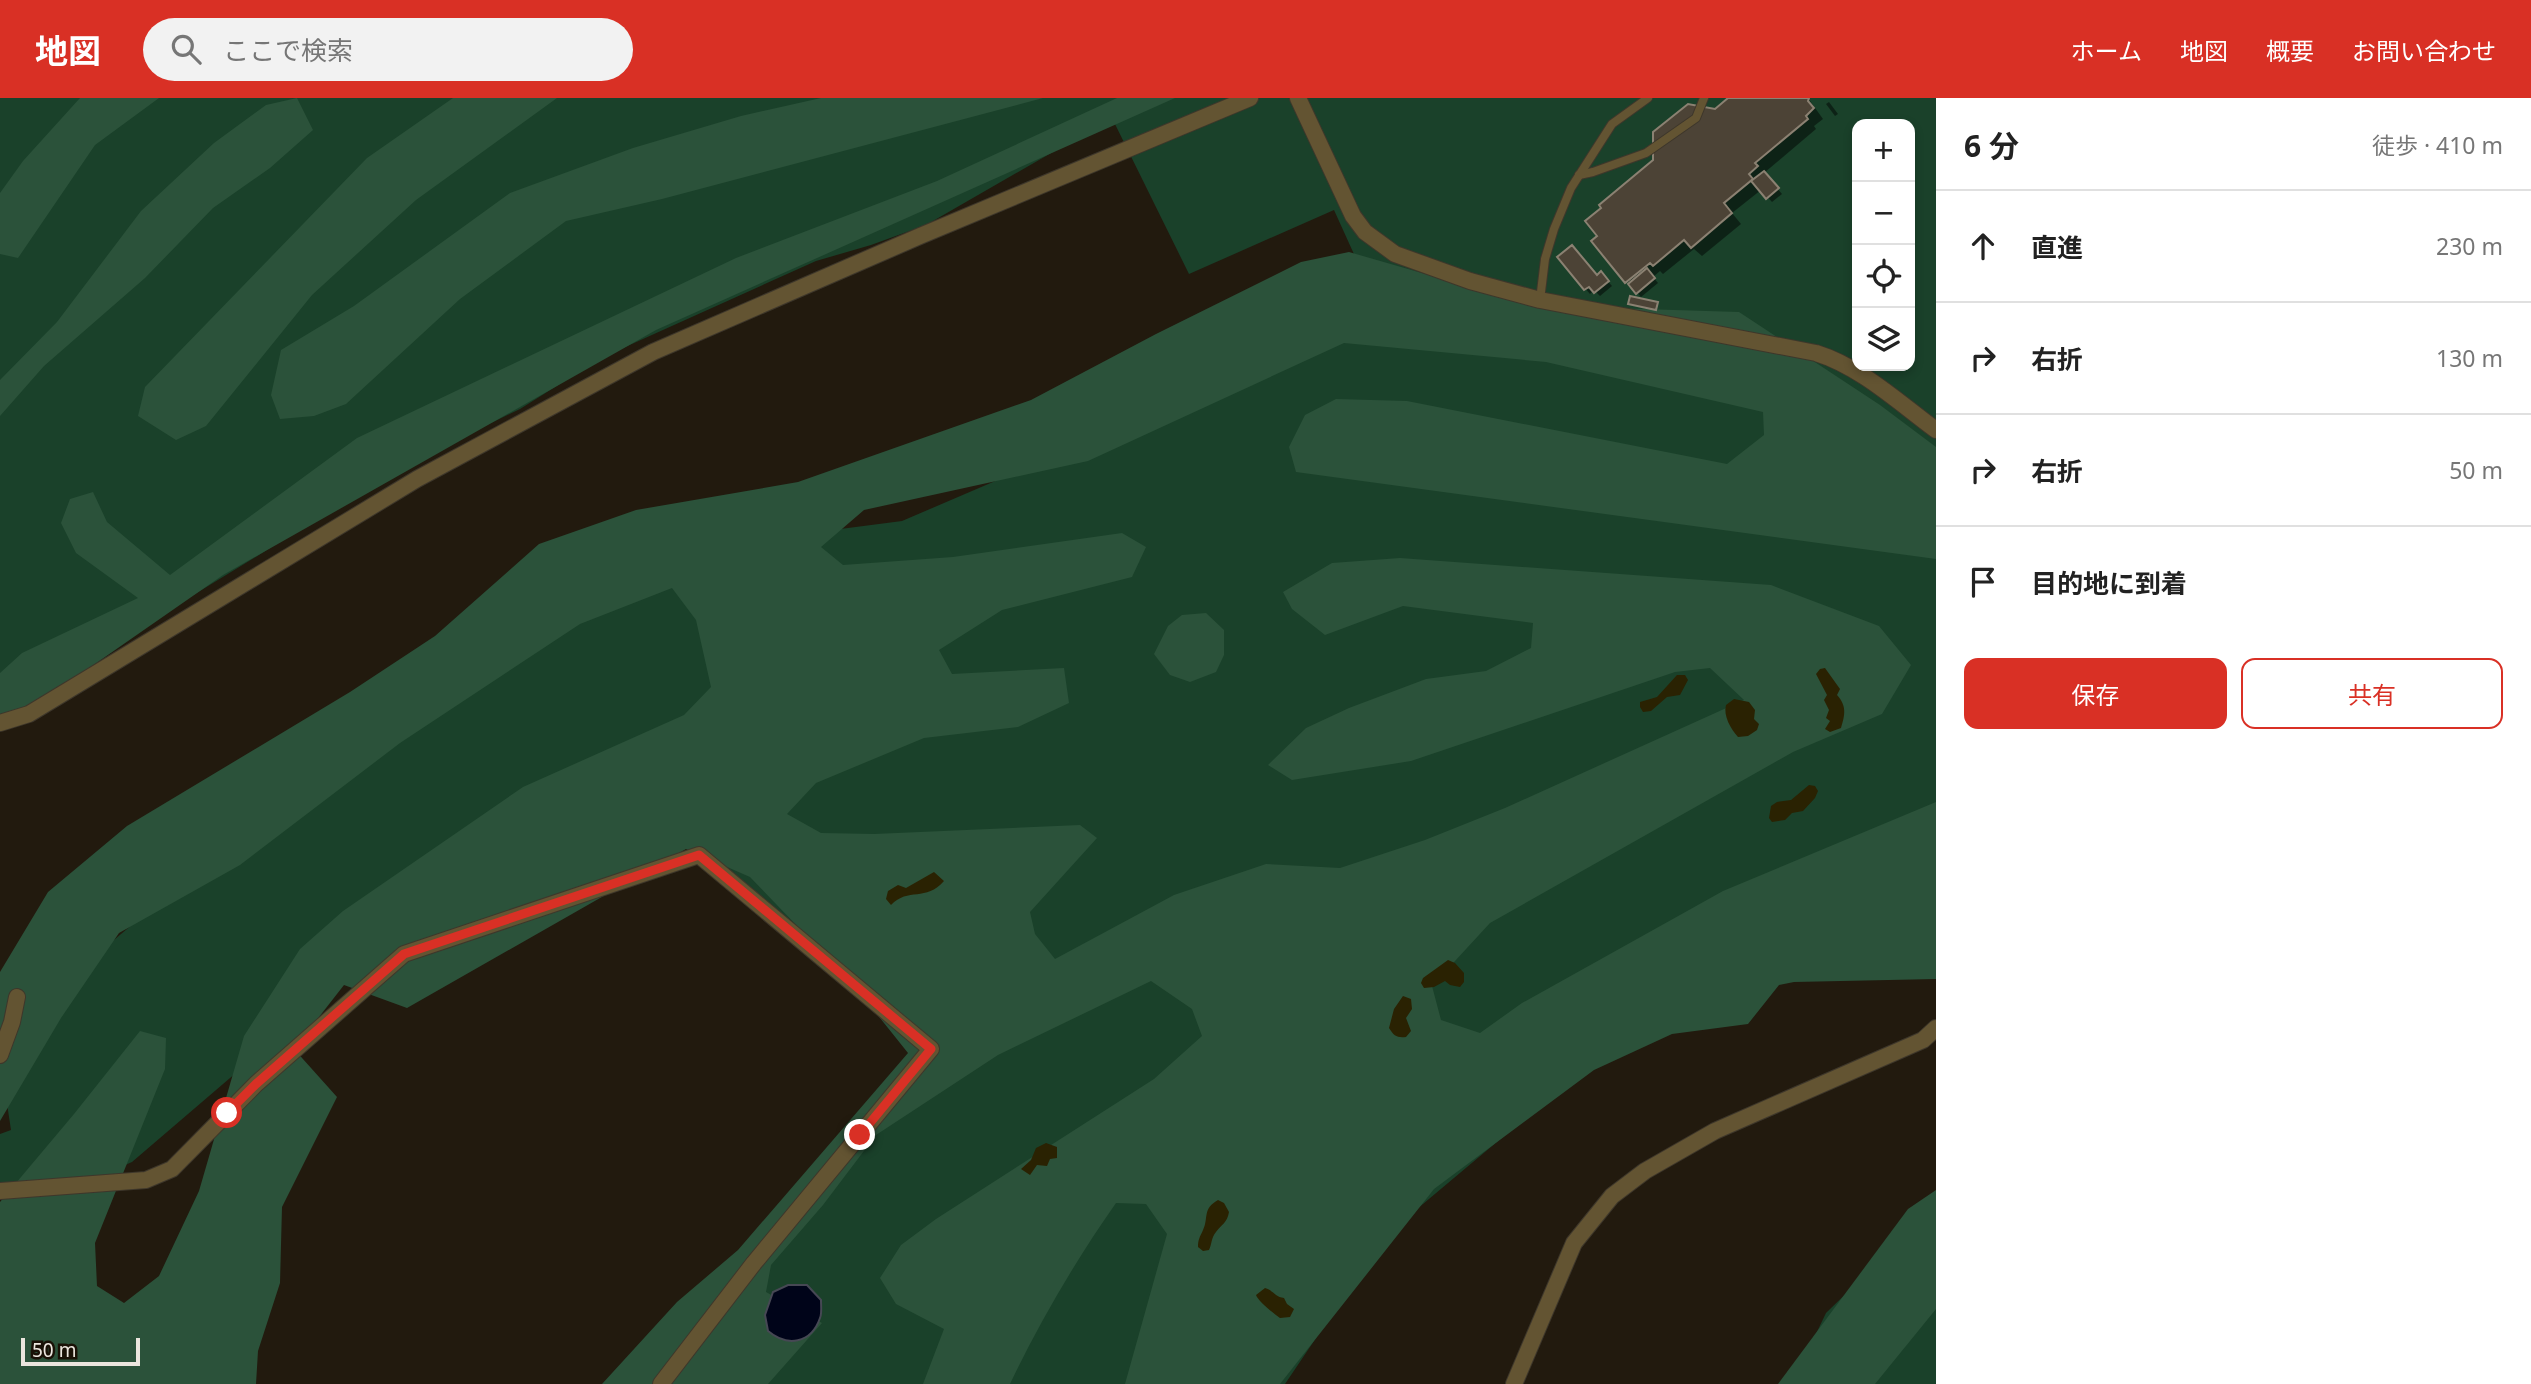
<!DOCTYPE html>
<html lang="ja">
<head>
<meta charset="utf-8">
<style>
  :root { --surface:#fff; --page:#f2f2f2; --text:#222; --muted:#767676; --line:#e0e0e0; --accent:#d93025 }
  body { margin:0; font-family:"Noto Sans","Noto Sans JP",sans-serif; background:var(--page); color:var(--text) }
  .controls { position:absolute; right:21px; top:21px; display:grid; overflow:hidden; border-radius:14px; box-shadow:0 4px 10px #0003 }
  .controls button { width:63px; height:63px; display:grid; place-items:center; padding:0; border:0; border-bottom:2px solid var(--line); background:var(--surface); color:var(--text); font:35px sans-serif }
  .scale { position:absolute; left:21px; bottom:18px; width:119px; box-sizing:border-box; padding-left:7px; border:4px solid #ebe6de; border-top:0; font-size:19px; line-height:24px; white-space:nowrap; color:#ebe6de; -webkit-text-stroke:5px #191106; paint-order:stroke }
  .stop { position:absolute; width:21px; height:21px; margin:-16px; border:5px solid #d93025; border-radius:50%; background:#fff }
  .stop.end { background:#d93025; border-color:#fff; box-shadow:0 2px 7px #0008 }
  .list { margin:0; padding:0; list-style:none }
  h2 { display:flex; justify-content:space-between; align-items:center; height:91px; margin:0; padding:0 28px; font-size:30px }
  h2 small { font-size:23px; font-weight:400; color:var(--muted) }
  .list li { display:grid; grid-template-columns:46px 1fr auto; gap:21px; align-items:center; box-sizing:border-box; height:112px; padding:0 28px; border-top:2px solid var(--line) }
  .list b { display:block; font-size:26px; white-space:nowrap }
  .list em { font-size:23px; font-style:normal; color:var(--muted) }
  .actions { display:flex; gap:14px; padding:21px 28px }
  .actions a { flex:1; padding:16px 0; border:2px solid var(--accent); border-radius:14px; text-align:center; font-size:24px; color:var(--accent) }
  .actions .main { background:var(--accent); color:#fff }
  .icon { flex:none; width:38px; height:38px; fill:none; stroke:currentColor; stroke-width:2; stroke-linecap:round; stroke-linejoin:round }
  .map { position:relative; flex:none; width:1936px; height:1286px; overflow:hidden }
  header { display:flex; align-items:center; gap:42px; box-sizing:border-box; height:98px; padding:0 35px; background:var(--accent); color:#fff }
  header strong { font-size:33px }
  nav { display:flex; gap:38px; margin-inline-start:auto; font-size:24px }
  .search { width:490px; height:63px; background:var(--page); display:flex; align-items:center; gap:18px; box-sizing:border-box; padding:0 24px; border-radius:38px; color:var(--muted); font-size:26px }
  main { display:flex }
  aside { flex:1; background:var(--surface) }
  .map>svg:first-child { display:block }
  .green { fill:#1a412a; fill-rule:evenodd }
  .forest { fill:#2b523a }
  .sand { fill:#2a2202 }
  .water { fill:#000419; stroke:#464854; stroke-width:2 }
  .shadow { fill:#0007 }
  .building { fill:#4c4336; stroke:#8b8172; stroke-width:2 }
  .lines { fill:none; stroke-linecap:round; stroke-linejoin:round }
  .service-casing { stroke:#3e372b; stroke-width:10 }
  .minor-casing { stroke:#3e372b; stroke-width:18 }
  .service { stroke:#635432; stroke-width:8 }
  .minor { stroke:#635432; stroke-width:16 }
  .route { stroke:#d93025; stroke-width:9 }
</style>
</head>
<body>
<header>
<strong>地図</strong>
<div class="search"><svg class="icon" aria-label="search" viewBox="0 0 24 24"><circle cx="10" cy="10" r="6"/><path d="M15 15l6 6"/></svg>ここで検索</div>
<nav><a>ホーム</a><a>地図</a><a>概要</a><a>お問い合わせ</a></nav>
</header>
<main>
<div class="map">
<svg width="1936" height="1286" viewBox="0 0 1936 1286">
  <rect width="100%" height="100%" fill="#221a0e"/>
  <!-- green -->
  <g class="green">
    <path d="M0 0H1936V773L1741 839 1373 1148 1314 1243 1285 1286H649L936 947 681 734 342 884 132 1064 100 1078 0 1088V1036L11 1032 0 960 23 919 270 710 604 500 771 440 902 423 1252 273 1358 165 1334 112 1189 176 1112 20 926 127 871 147 816 163 603 259 520 311 378 380 259 457 0 615ZM1857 26H1910V268H1857Z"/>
    <polygon points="1936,1122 1936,1286 1792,1286 1826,1215 1860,1182"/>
  </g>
  <!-- forest -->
  <g class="forest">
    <polygon points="80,0 159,0 95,47 18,160 0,156 0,95 23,63"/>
    <polygon points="297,0 313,32 270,70 213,110 145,180 44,268 0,318 0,282 57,224 141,113 214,45 266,7"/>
    <polygon points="453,0 557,0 416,102 312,197 206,328 176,342 138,318 145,289 367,60"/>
    <polygon points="821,0 1043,0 662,101 566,123 460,201 346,306 314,318 280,321 271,297 281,252 354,208 510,95 633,50 741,18"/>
    <polygon points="1117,0 1175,0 656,232 223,477 0,632 0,575 22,555 138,500 76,455 61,425 70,401 93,394 107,424 170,477 357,340 736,160 937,83"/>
    <path d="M1349 154 1474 190 1609 210 1739 214 1880 307 1936 349V461L1296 374 1289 349 1305 317 1336 301 1407 303 1727 366 1764 337 1763 314 1546 264 1344 245 1088 363 864 412 821 449 843 467 953 459 1122 435 1146 449 1132 479 1002 512 939 552 952 576 1064 570 1069 605 1018 629 924 640 816 685 787 716 821 735 874 736 1080 727 1097 740 1030 814 1035 836 1055 861 1174 797 1266 766 1340 770 1425 742 1505 710 1744 602 1710 570 1675 574 1411 663 1292 682 1268 667 1306 630 1349 610 1426 581 1486 573 1531 550 1533 525 1403 508 1325 537 1292 511 1283 494 1332 465 1400 460 1771 487 1879 528 1911 567 1882 616 1793 654 1490 825 1432 888 1441 922 1480 935 1522 905 1723 793 1936 704V881L1794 884 1779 887 1748 926 1672 936 1594 972 1434 1091 1280 1286H1125L1167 1136 1146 1106 1116 1105C1076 1162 1040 1223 1010 1286H923L944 1231 896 1206 880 1180 901 1147 936 1121 1154 981 1202 938 1192 911 1151 883 998 957 876 1037 823 1107 771 1167 766 1194 822 1225 768 1286H602L677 1204 738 1152 908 955 836 865 802 833 750 779 686 751 407 910 344 887 294 951 337 999 282 1109 280 1185 258 1253 256 1286H0V1104L74 1016 140 933 166 940 165 971 95 1145 97 1188 124 1205 159 1178 199 1093 244 938 300 851 343 813 523 689 684 617 711 589 696 522 672 490 580 526 400 645 240 767 119 835 61 920 0 1023V874L48 794 127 728 350 594 435 538 539 446 636 412 798 384 1031 302 1156 236 1301 164Z"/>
    <polygon points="1206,515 1224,532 1224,557 1216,574 1190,584 1170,577 1154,556 1168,528 1182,517"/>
    <polygon points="1936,1092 1936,1211 1875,1286 1778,1286 1908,1111"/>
  </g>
  <!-- sand -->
  <g class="sand">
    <path d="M1825 570 1840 591 1837 597C1847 608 1845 617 1841 630L1830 634 1825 631 1830 623 1826 620 1829 612 1824 602 1827 597 1816 576 1820 571Z"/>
    <polygon points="1677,577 1685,577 1688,582 1680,597 1667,599 1651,613 1643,614 1640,609 1640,604 1657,599"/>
    <path d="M1734 601 1749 604 1755 612 1754 621 1759 626 1757 632 1748 638 1738 639C1731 631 1723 618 1726 607Z"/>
    <polygon points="1809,687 1815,688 1818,693 1815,700 1803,713 1792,715 1785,722 1772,724 1769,720 1771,708 1777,704 1791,702"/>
    <path d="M934 774 944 783C926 804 908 789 891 807L886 801 888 793 898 787 906 790Z"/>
    <polygon points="1448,862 1455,865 1464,875 1464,884 1460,889 1450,887 1445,883 1434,889 1424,890 1421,885 1423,880"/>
    <path d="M1403 898 1411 901 1412 911 1406 920 1411 933 1406 939C1397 940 1394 938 1389 930L1394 911Z"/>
    <polygon points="1046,1045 1057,1049 1057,1060 1050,1061 1047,1068 1037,1067 1030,1077 1021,1071 1031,1062 1036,1050"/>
    <path d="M1218 1102 1224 1105 1229 1114C1227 1125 1222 1126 1216 1134 1211 1140 1212 1146 1209 1152L1203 1153 1198 1149C1198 1141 1200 1139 1203 1132 1209 1120 1202 1111 1218 1102Z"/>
    <path d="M1265 1190C1273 1192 1275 1199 1284 1200L1287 1206 1294 1211 1290 1219 1280 1220C1274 1216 1258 1203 1256 1197Z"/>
  </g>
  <!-- water -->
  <path class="water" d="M788 1187H807L821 1202C821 1208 822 1216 820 1220 811 1246 787 1249 768 1233L765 1217 773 1194Z"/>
  <!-- shadow -->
  <g class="shadow">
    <polygon points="1731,0 1808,0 1823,21 1814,28 1816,31 1764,75 1782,96 1772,104 1761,92 1732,115 1741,126 1702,158 1694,151 1663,176 1660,173 1653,179 1658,185 1641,199 1594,144 1715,13"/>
    <polygon points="1829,4 1838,16 1835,18 1826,6"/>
    <polygon points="1559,160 1597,179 1605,180 1612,188 1600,198 1594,192 1590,196"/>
  </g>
  <!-- building -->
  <g class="building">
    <polygon points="1728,0 1809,0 1808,3 1814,10 1806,18 1808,21 1755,65 1758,68 1749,76 1753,81 1724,105 1732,115 1691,150 1684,142 1653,168 1650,165 1625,185 1591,143 1597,138 1585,123 1601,110 1599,107 1653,62 1653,34 1688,6 1715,11"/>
    <polygon points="1764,73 1779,90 1766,101 1751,83"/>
    <polygon points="1572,147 1597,177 1601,173 1609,183 1594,195 1589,189 1584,192 1557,159"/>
    <polygon points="1647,170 1655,180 1636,196 1628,186"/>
    <polygon points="1630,198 1658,204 1656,212 1628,206"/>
  </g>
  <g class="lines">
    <defs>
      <g id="service">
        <polyline points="1579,77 1593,74 1646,55 1696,20 1704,0"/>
        <polyline points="1540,202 1545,161 1554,131 1571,90 1612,26 1648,0"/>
      </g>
      <g id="minor">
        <path d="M1298 0 1353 118 1365 134 1395 156 1470 183 1540 202 1816 255C1861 269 1898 304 1936 332"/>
        <polyline points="0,625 29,616 417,381 653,254 920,138 1250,0"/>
        <polyline points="0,957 12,924 17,899"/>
        <polyline points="0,1093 146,1082 172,1071 256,986 404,856 699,757 931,951 754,1165 661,1286"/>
        <polyline points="1514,1286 1574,1145 1612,1098 1645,1073 1715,1033 1923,942 1936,930"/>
      </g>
    </defs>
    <!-- service casing -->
    <use href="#service" class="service-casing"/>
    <!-- minor casing -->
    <use href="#minor" class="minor-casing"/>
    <!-- service -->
    <use href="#service" class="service"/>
    <!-- minor -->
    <use href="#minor" class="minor"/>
  </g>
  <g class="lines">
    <!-- route -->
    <polyline class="route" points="227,1015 256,986 404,856 699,757 931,951 860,1037"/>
  </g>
</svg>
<div class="controls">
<button>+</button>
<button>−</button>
<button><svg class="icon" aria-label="locate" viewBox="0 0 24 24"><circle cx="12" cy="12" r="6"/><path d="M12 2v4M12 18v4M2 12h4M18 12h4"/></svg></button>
<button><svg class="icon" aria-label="layers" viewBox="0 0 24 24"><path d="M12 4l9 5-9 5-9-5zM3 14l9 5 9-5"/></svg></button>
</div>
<div class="scale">50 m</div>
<div class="stop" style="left:227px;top:1015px"></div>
<div class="stop end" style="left:860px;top:1037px"></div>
</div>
<aside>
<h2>6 分<small>徒歩 · 410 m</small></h2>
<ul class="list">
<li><svg class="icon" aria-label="ahead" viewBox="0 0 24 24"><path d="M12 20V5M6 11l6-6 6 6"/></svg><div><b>直進</b></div><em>230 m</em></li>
<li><svg class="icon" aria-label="right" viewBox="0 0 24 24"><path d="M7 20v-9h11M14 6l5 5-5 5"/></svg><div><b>右折</b></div><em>130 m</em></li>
<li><svg class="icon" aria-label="right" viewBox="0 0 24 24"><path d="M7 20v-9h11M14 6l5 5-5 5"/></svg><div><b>右折</b></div><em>50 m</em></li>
<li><svg class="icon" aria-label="arrive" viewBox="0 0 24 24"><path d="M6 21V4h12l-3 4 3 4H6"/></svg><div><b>目的地に到着</b></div></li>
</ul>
<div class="actions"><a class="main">保存</a><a>共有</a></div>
</aside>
</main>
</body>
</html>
